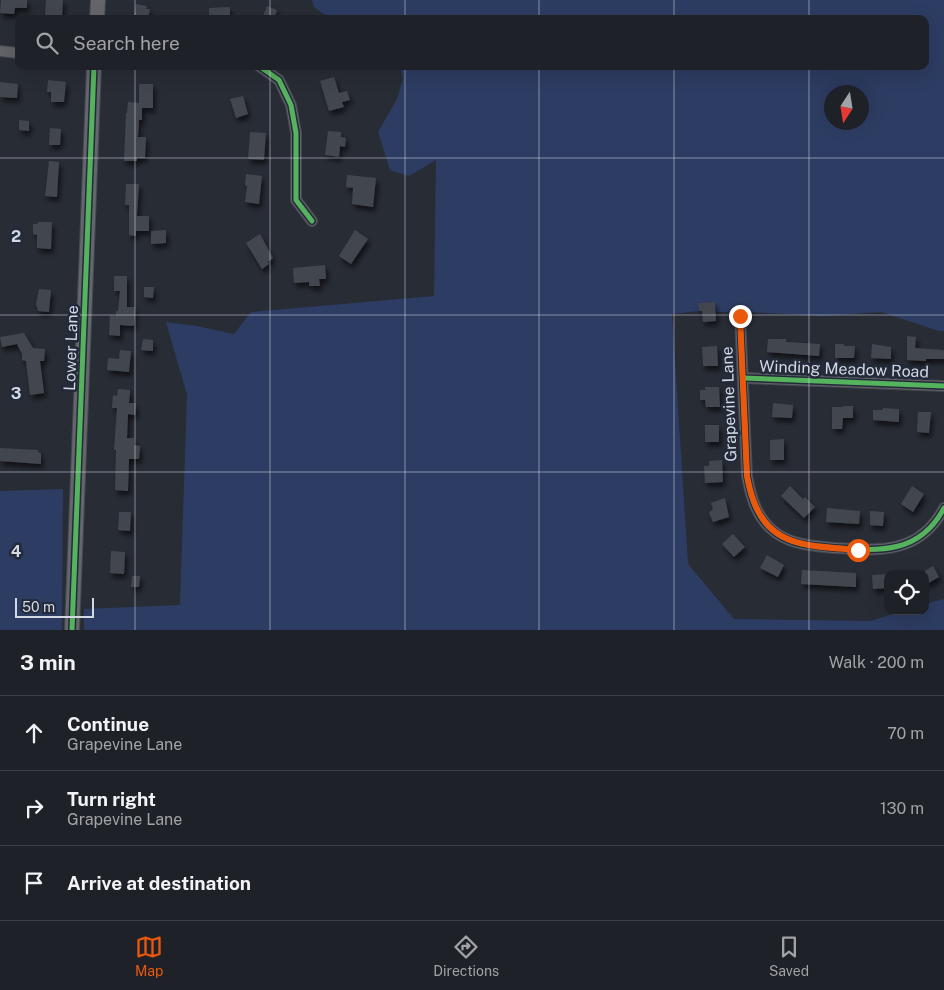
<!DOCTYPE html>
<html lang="en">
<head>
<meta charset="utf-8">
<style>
  :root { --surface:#1e2128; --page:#2b2e34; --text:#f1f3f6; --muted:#a1a3a8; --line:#3c3e45; --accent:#ea580c }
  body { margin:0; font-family:"Public Sans",sans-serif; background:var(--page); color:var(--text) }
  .controls { position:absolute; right:15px; bottom:15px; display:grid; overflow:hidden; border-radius:10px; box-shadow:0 5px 20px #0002 }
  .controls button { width:45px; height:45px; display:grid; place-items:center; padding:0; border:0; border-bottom:1px solid var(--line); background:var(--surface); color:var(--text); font:25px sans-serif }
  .compass { position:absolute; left:824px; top:85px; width:45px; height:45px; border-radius:50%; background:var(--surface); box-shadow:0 5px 20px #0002; rotate:192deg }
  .scale { position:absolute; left:15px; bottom:12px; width:79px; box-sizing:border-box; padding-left:5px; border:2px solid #d3d8e3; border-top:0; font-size:14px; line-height:18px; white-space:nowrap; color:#d3d8e3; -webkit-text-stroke:4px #232a3a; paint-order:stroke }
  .stop { position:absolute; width:15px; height:15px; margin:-11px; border:4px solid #ea580c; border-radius:50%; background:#fff }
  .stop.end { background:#ea580c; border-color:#fff; box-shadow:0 1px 5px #0008 }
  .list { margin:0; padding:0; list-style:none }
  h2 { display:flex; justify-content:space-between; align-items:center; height:65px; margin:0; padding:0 20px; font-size:21px }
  h2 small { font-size:16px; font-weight:400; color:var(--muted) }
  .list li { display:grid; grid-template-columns:32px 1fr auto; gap:15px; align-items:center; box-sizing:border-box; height:75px; padding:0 20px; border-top:1px solid var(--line) }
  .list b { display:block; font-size:19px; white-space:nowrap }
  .list p { margin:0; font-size:16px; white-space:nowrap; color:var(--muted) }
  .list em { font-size:16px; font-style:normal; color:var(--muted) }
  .icon { flex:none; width:28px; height:28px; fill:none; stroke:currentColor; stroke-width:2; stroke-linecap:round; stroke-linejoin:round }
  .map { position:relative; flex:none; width:944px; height:630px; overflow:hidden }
  .search { position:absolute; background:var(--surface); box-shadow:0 5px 20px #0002; left:15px; right:15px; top:15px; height:55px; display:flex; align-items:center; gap:12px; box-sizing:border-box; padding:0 18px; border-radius:10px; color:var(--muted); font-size:19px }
  .sheet { height:290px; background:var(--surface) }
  nav { display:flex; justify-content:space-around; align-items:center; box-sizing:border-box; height:70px; border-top:1px solid var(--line); background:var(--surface); font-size:14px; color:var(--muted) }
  nav a { display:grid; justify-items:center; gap:2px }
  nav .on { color:var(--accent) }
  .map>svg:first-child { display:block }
  .green { fill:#2d3c62; fill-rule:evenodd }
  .building { fill:#43474f; filter:url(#shadow) }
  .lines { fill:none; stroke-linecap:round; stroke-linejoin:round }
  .street-casing { stroke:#444850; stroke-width:12 }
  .secondary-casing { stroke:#444850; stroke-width:16 }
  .street { stroke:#626367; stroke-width:10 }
  .secondary { stroke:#64666b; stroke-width:14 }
  .cycleway-casing { stroke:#232a3a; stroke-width:8 }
  .cycleway { stroke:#56b35d; stroke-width:5 }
  .route { stroke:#ea580c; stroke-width:6 }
  .grid { fill:none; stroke:#d3d8e3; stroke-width:1; stroke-opacity:0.55 }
  .labels { text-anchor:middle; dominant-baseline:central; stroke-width:5; stroke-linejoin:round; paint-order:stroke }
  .street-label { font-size:16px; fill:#d3d8e3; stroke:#232a3a }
  .grid-label { font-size:16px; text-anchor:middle; font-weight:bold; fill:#d3d8e3; stroke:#232a3a; stroke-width:5; stroke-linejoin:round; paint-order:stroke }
</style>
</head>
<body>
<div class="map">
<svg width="944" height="630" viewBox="0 0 944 630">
  <defs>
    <filter id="shadow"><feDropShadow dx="2.5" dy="4.5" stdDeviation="2.5" flood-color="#0009"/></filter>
  </defs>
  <rect width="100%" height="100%" fill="#282c35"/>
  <!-- green -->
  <g class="green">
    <path d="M312 0H944V331H939L881 312 824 316 748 312H716L715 302 698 303 699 311 672 314 688 564 734 619 871 621 902 611H925V604L944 599V630H84V609L180 605 187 395 166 322 197 326 234 334 251 312 434 296 436 160 409 176 390 170 378 132 397 99 403 79 400 66H925V19H331L314 7ZM832 92H862V122H832Z"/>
    <polygon points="63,489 62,630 0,630 0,491"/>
  </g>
  <!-- building -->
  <g class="building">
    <polygon points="1,0 27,0 27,8 15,8 14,14 0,13"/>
    <polygon points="46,0 63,0 62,17 45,16"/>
    <polygon points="136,4 147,6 146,9 150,9 148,19 133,19"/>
    <polygon points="267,6 277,10 274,19 262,19"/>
    <polygon points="230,7 230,19 209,19 209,8"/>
    <polygon points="334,77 339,93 347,91 350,100 342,102 344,107 329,111 320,81"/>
    <polygon points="48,80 66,82 64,102 51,102 51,92 47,92"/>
    <polygon points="0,82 18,84 17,98 0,97"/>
    <polygon points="139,84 153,84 153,108 142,108 142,120 139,120 138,137 146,137 145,158 137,158 137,161 124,161 126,113 127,113 128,102 139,103"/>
    <polygon points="243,96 248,114 236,118 230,99"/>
    <polygon points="19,120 29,121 29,131 19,130"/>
    <polygon points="50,128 61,129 60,145 49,145"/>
    <polygon points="328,131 341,132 341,137 346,138 345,147 340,146 339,157 325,155"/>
    <polygon points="250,132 266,133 264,160 248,159"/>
    <polygon points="49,161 59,162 57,197 45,196"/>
    <polygon points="246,174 262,176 259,204 245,202 247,186 245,185"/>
    <polygon points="347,175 376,178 373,207 352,204 353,188 346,187"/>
    <polygon points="126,184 139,184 137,216 149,216 149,231 136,231 136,236 129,235 129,205 125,205"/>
    <polygon points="38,222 52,222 51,249 37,248 37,235 33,234 33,224 38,224"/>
    <polygon points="166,230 166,243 151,244 151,231"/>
    <polygon points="355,230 368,239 351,264 339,256"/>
    <polygon points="260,234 273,258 268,262 269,264 262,269 246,243"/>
    <polygon points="325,265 326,279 319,279 320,286 309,286 309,282 294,283 293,268"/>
    <polygon points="114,276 127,276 127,307 135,307 134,326 120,325 120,336 109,335 110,315 116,316 116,311 118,311 120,291 114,291"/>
    <polygon points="144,287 154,287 153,298 144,297"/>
    <polygon points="39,289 51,290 49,312 38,311 36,304"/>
    <polygon points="715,302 716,321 703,322 702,311 699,311 698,303"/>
    <polygon points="24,333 33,348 45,349 44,361 40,361 44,393 30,395 26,361 22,360 22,354 17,344 2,347 0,337"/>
    <polygon points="907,336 916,337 915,348 944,350 944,359 926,359 926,361 907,360"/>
    <polygon points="143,339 153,340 153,351 141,350"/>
    <polygon points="768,339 786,339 786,342 820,344 819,356 767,352"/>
    <polygon points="835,344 844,344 844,346 855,346 854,358 835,358"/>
    <polygon points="872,344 891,347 891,359 871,358"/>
    <polygon points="717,346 718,366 703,366 702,347"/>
    <polygon points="120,350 131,351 129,372 107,370 108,358 119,359"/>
    <polygon points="705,387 719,387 720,407 706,407 705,400 700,400 700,390 705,390"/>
    <polygon points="118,389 130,390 129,403 136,403 135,415 128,414 127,438 134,438 134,445 140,446 139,459 129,459 128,491 115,490 116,450 114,450 117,408 112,408 113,395 117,396"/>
    <polygon points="773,403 793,405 792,418 772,417"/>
    <polygon points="843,406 853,406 853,418 843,418 842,429 832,429 832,407 843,407"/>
    <polygon points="883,408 899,409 899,422 873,420 873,410 883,410"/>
    <polygon points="918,412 931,412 929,433 917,432"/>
    <rect x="705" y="425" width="14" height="17"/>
    <polygon points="784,439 784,460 770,460 770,440"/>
    <polygon points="0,448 38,450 38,452 41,453 41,464 0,461"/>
    <polygon points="722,460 723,482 705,483 704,466 709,466 709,461"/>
    <polygon points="790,486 803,499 805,497 815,507 804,518 781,496"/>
    <polygon points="912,486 924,494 913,512 901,504"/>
    <polygon points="725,498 729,517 713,522 709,513 713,509 711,503"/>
    <polygon points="827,508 860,511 859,524 826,522"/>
    <polygon points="870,511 884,512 883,526 870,525"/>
    <polygon points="119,512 131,512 130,531 118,530"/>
    <polygon points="733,534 745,547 734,557 722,544"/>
    <polygon points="111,551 125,552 124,574 110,573"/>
    <polygon points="767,555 784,565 778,577 760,568"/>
    <polygon points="933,566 939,577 925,585 925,571"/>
    <polygon points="802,570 856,573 856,587 801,584"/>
    <polygon points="888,574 888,588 873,589 872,575"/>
    <polygon points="132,576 140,576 139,587 131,587"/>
  </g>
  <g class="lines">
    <defs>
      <g id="street">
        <polyline points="0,51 19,53"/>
        <polyline points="259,66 279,80 291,105 296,133 296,200 312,221"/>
        <path d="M740 316 747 476C751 498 757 519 776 533 793 545 814 546 834 548 880 551 920 554 944 508"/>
        <polyline points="743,378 944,386"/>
      </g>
      <g id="secondary">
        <polyline points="97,19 98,0"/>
        <polyline points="72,630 94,66"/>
      </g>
    </defs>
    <!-- street casing -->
    <use href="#street" class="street-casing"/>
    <!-- secondary casing -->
    <use href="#secondary" class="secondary-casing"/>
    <!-- street -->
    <use href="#street" class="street"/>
    <!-- secondary -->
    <use href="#secondary" class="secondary"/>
    <defs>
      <g id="cycleway">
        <polyline points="259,66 279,80 291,105 296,133 296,200 312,221"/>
        <path d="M740 316 747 476C751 498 757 519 776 533 793 545 814 546 834 548 880 551 920 554 944 508"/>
        <polyline points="743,378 944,386"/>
        <polyline points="72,630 94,66"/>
      </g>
    </defs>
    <!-- cycleway casing -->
    <use href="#cycleway" class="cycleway-casing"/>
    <!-- cycleway -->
    <use href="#cycleway" class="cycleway"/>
  </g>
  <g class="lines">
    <!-- route -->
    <path class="route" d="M740 316 747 476C760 547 798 545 858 550"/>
  </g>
  <!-- grid -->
  <path class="grid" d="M135 0V19M270 0V19M405 0V19M539 0V19M674 0V19M809 0V19M135 66V630M270 66V630M405 66V630M539 66V630M674 66V630M809 66V630M0 158H944M0 315H944M0 472H944"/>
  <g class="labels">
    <!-- street labels -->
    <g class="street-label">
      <text transform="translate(71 348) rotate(-88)">Lower Lane</text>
      <text transform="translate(844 369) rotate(2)">Winding Meadow Road</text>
      <text transform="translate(729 404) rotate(-92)">Grapevine Lane</text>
    </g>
  </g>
  <g class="grid-label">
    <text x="16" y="242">2</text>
    <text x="16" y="399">3</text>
    <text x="16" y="557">4</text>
  </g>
</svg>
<div class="controls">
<button><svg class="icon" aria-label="locate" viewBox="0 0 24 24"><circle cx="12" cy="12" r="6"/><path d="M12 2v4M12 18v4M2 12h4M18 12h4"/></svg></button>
</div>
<svg class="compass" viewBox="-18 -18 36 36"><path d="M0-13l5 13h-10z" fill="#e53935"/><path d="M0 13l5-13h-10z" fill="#a1a3a8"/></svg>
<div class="scale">50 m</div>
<div class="stop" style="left:858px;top:550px"></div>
<div class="stop end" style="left:740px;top:316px"></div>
<div class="search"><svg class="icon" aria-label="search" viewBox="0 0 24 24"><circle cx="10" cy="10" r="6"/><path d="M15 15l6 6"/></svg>Search here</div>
</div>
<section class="sheet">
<h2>3 min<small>Walk · 200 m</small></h2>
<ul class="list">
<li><svg class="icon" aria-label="ahead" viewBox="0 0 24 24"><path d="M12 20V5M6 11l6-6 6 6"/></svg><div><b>Continue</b><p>Grapevine Lane</p></div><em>70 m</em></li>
<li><svg class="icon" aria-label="right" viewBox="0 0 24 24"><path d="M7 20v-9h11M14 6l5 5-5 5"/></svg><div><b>Turn right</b><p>Grapevine Lane</p></div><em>130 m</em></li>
<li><svg class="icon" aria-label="arrive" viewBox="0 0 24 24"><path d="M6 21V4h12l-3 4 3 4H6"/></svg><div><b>Arrive at destination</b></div></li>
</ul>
</section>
<nav>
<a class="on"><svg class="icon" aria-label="map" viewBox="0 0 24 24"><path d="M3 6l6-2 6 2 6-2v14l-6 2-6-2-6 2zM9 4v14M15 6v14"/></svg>Map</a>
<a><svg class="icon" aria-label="directions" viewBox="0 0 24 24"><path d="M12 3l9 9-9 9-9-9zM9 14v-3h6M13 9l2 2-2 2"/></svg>Directions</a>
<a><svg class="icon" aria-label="saved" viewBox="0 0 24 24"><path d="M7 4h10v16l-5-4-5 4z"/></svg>Saved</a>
</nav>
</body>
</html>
